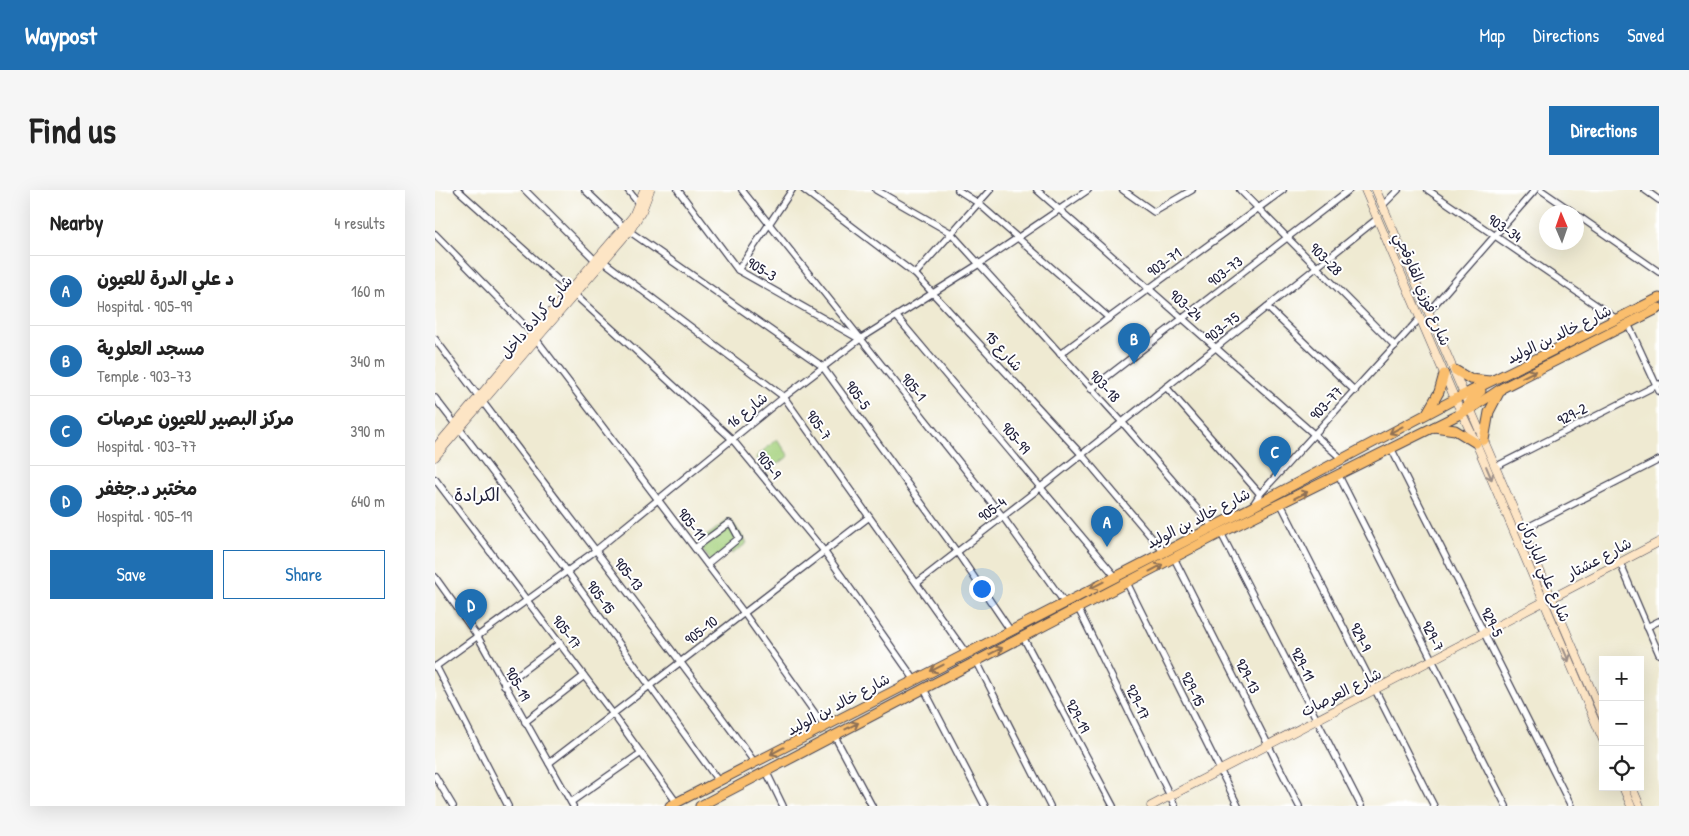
<!DOCTYPE html>
<html lang="en">
<head>
<meta charset="utf-8">
<style>
  :root { --surface:#fff; --page:#f6f6f6; --text:#222; --muted:#767676; --line:#e0e0e0; --accent:#1f6fb2 }
  body { margin:0; font-family:"Patrick Hand","Playpen Sans Arabic",sans-serif; background:var(--page); color:var(--text) }
  .controls { position:absolute; right:15px; bottom:15px; display:grid; overflow:hidden; border-radius:0px; box-shadow:0 5px 20px #0002 }
  .controls button { width:45px; height:45px; display:grid; place-items:center; padding:0; border:0; border-bottom:1px solid var(--line); background:var(--surface); color:var(--text); font:25px sans-serif }
  .compass { position:absolute; left:1104px; top:15px; width:45px; height:45px; border-radius:50%; background:var(--surface); box-shadow:0 5px 20px #0002; rotate:358deg }
  .you { position:absolute; left:546px; top:398px; width:18px; height:18px; margin:-12px; border:4px solid #fff; border-radius:50%; background:#1a73e8; box-shadow:0 0 0 8px #1a73e833 }
  .badge { display:grid; place-items:center; width:32px; height:32px; border-radius:50%; background:var(--accent); color:#fff; font-size:16px; font-weight:700 }
  .pin { position:absolute; translate:-50% -41px; filter:drop-shadow(0 1px 2px #0008) }
  .pin::after { content:''; position:absolute; top:26px; width:18px; height:15px; background:inherit; clip-path:polygon(0 0,100% 0,50% 100%) }
  .list { margin:0; padding:0; list-style:none }
  h2 { display:flex; justify-content:space-between; align-items:center; height:65px; margin:0; padding:0 20px; font-size:21px }
  h2 small { font-size:16px; font-weight:400; color:var(--muted) }
  .list li { display:grid; grid-template-columns:32px 1fr auto; gap:15px; align-items:center; box-sizing:border-box; height:70px; padding:0 20px; border-top:1px solid var(--line) }
  .list b { display:block; font-size:19px; white-space:nowrap }
  .list p { margin:0; font-size:16px; white-space:nowrap; color:var(--muted) }
  .list em { font-size:16px; font-style:normal; color:var(--muted) }
  .actions { display:flex; gap:10px; padding:15px 20px }
  .actions a { flex:1; padding:11px 0; border:1px solid var(--accent); border-radius:0px; text-align:center; font-size:18px; color:var(--accent) }
  .actions .main { background:var(--accent); color:#fff }
  .icon { flex:none; width:28px; height:28px; fill:none; stroke:currentColor; stroke-width:2; stroke-linecap:round; stroke-linejoin:round }
  .map { position:relative; flex:none; width:1224px; height:616px; overflow:hidden; border-radius:0px }
  header { display:flex; align-items:center; gap:30px; box-sizing:border-box; height:70px; padding:0 25px; background:var(--accent); color:#fff }
  header strong { font-size:24px }
  nav { display:flex; gap:28px; margin-inline-start:auto; font-size:18px }
  .intro { display:flex; align-items:center; justify-content:space-between; box-sizing:border-box; height:120px; padding:0 30px }
  h1 { margin:0; font-size:35px }
  .button { padding:12px 22px; border-radius:0px; background:var(--accent); color:#fff; font-size:18px; font-weight:700 }
  main { display:flex; gap:30px; padding:0 30px }
  aside { flex:1; background:var(--surface); border-radius:0px; box-shadow:0 5px 20px #0002 }
  .map>svg:first-child { display:block }
  .green { fill:#a6d27f; stroke:#647a5d }
  .lines { fill:none; stroke-linecap:round; stroke-linejoin:round }
  .street-casing { stroke:#414052; stroke-width:8 }
  .secondary-casing { stroke:#414052; stroke-width:9 }
  .primary-casing { stroke:#414052; stroke-width:11 }
  .street { stroke:#fff; stroke-width:5.5 }
  .secondary { stroke:#fde5c5; stroke-width:8 }
  .primary { stroke:#fabe6d; stroke-width:9 }
  .oneway { stroke:#8e7054 }
  .oneway2 { stroke:#9a8d87 }
  .labels { text-anchor:middle; dominant-baseline:central; stroke-width:4; stroke-linejoin:round; paint-order:stroke }
  .street-label { font-size:15px; fill:#22223b; stroke:#fff }
  .quarter-label { font-size:18px; fill:#22223b; stroke:#fff }
</style>
</head>
<body>
<header>
<strong>Waypost</strong>
<nav><a>Map</a><a>Directions</a><a>Saved</a></nav>
</header>
<div class="intro"><h1>Find us</h1><a class="button">Directions</a></div>
<main>
<aside>
<h2>Nearby<small>4 results</small></h2>
<ul class="list">
<li><span class="badge">A</span><div><b>د علي الدرة للعيون</b><p>Hospital · 905-99</p></div><em>160 m</em></li>
<li><span class="badge">B</span><div><b>مسجد العلوية</b><p>Temple · 903-73</p></div><em>340 m</em></li>
<li><span class="badge">C</span><div><b>مركز البصير للعيون عرصات</b><p>Hospital · 903-77</p></div><em>390 m</em></li>
<li><span class="badge">D</span><div><b>مختبر د.جغفر</b><p>Hospital · 905-19</p></div><em>640 m</em></li>
</ul>
<div class="actions"><a class="main">Save</a><a>Share</a></div>
</aside>
<div class="map">
<svg width="1224" height="616" viewBox="0 0 1224 616">
  <rect width="100%" height="100%" fill="#fff"/>
  <filter id="ink" filterUnits="userSpaceOnUse"><feTurbulence type="fractalNoise" baseFrequency=".02" numOctaves="2"/><feDisplacementMap in="SourceGraphic" scale="10" xChannelSelector="R" yChannelSelector="G"/><feConvolveMatrix kernelMatrix="1 2 1 2 8 2 1 2 1" color-interpolation-filters="sRGB"/></filter>
  <filter id="wash" filterUnits="userSpaceOnUse"><feTurbulence type="fractalNoise" baseFrequency=".0096" numOctaves="4" result="noise"/><feDisplacementMap in="SourceGraphic" scale="20" xChannelSelector="R" yChannelSelector="G"/><feGaussianBlur stdDeviation="1.12" result="paint"/><feColorMatrix in="noise" values="0 0 0 0 0 0 0 0 0 0 0 0 0 0 0 0 0 1.4 0 .05"/><feComposite in="paint" operator="in"/></filter>
  <g filter="url(#wash)">
    <rect width="100%" height="100%" fill="#efead2"/>
    <!-- green -->
    <g class="green">
      <polygon points="342,249 354,266 333,281 321,267"/>
      <polygon points="295,329 312,353 297,364 294,359 276,371 262,353"/>
    </g>
  </g>
  <g filter="url(#ink)">
    <g class="lines">
      <defs>
        <g id="street">
          <polyline points="23,0 134,100"/>
          <polyline points="90,0 160,70"/>
          <polyline points="150,0 189,37"/>
          <polyline points="193,0 204,14"/>
          <polyline points="243,0 303,80 421,147"/>
          <polyline points="307,0 568,327 629,412"/>
          <polyline points="369,0 480,84 647,265 728,361"/>
          <polyline points="441,0 516,43 687,232 777,336"/>
          <polyline points="523,0 543,13 674,128"/>
          <polyline points="602,0 907,269"/>
          <polyline points="688,0 719,22 757,0"/>
          <polyline points="805,0 960,156"/>
          <polyline points="993,0 1183,130"/>
          <polyline points="1106,0 1138,22"/>
          <polyline points="1210,0 1224,10"/>
          <polyline points="948,15 963,0"/>
          <polyline points="1142,25 1224,82"/>
          <polyline points="194,41 387,176 522,362 575,440"/>
          <polyline points="0,44 98,144"/>
          <polyline points="168,71 349,207 531,463"/>
          <polyline points="303,80 357,0"/>
          <polyline points="480,84 555,0"/>
          <polyline points="139,104 297,249 389,361 479,489"/>
          <polyline points="832,117 920,201"/>
          <polyline points="994,121 1100,0"/>
          <polyline points="462,127 680,386"/>
          <polyline points="1193,134 1224,201"/>
          <polyline points="0,149 44,207"/>
          <polyline points="101,149 309,423 389,536"/>
          <polyline points="625,164 848,0"/>
          <polyline points="731,197 825,304"/>
          <polyline points="656,199 914,0"/>
          <polyline points="0,208 20,234"/>
          <path d="M47 211C138 332 232 451 320 573"/>
          <polyline points="24,238 132,381 284,592"/>
          <polyline points="956,258 1136,616"/>
          <polyline points="1060,277 1224,194"/>
          <polyline points="904,286 1071,616"/>
          <polyline points="0,289 178,524 242,613"/>
          <polyline points="846,314 999,616"/>
          <polyline points="818,315 825,304 985,128"/>
          <polyline points="1087,340 1224,270"/>
          <polyline points="786,343 926,616"/>
          <polyline points="260,358 294,333 297,335 304,348 272,374"/>
          <polyline points="739,368 864,616"/>
          <polyline points="1185,373 1224,464"/>
          <polyline points="0,387 43,447 138,616"/>
          <polyline points="482,393 606,297 942,29"/>
          <polyline points="692,393 803,616"/>
          <polyline points="643,418 740,616"/>
          <polyline points="1212,437 1224,431"/>
          <polyline points="588,447 678,616"/>
          <polyline points="542,472 615,616"/>
          <polyline points="1,476 73,616"/>
          <polyline points="0,477 160,361 349,207 425,149 544,74 653,0"/>
          <polyline points="69,495 125,453"/>
          <polyline points="489,499 550,616"/>
          <polyline points="90,532 149,486"/>
          <polyline points="399,545 437,616"/>
          <polyline points="114,573 434,327"/>
          <polyline points="331,581 348,616"/>
          <polyline points="0,586 18,616"/>
          <polyline points="136,612 206,563"/>
        </g>
        <g id="secondary">
          <polyline points="930,0 1020,209 1041,253 1168,550"/>
          <polyline points="941,0 1168,527"/>
          <polyline points="0,258 189,37 198,26 209,0"/>
          <polyline points="0,267 196,39 207,21 215,0"/>
          <polyline points="1117,408 1224,352"/>
          <polyline points="1188,597 1196,616"/>
          <polyline points="1197,597 1205,616"/>
          <polyline points="716,616 1108,412"/>
        </g>
        <g id="primary">
          <polyline points="1020,180 1035,189 1055,191"/>
          <polyline points="992,223 1004,202 1009,184"/>
          <polyline points="1027,223 1035,211 1046,201"/>
          <polyline points="999,237 1020,240 1041,253"/>
          <polyline points="1049,250 1054,222 1065,201"/>
          <polyline points="235,616 817,317 1020,209 1224,108"/>
          <polyline points="265,616 786,343 1037,218 1067,198 1224,118"/>
        </g>
      </defs>
      <!-- street casing -->
      <use href="#street" class="street-casing"/>
      <!-- secondary casing -->
      <use href="#secondary" class="secondary-casing"/>
      <!-- primary casing -->
      <use href="#primary" class="primary-casing"/>
      <!-- street -->
      <use href="#street" class="street"/>
      <!-- secondary -->
      <use href="#secondary" class="secondary"/>
      <!-- primary -->
      <use href="#primary" class="primary"/>
    </g>
    <!-- one-way arrows -->
    <defs><path id="oneway-shaft" d="M-6 0H5M1.5-3L5.5 0L1.5 3" fill="none" stroke-width="1.6" stroke-linecap="round" stroke-linejoin="round" transform="scale(1.25)"/></defs>
    <g class="oneway">
      <use href="#oneway-shaft" transform="translate(1094 184) rotate(-27)"/>
      <use href="#oneway-shaft" transform="translate(961 240) rotate(152)"/>
      <use href="#oneway-shaft" transform="translate(866 305) rotate(-26)"/>
      <use href="#oneway-shaft" transform="translate(721 378) rotate(-28)"/>
      <use href="#oneway-shaft" transform="translate(662 395) rotate(153)"/>
      <use href="#oneway-shaft" transform="translate(561 461) rotate(-27)"/>
      <use href="#oneway-shaft" transform="translate(502 478) rotate(153)"/>
      <use href="#oneway-shaft" transform="translate(417 536) rotate(-27)"/>
      <use href="#oneway-shaft" transform="translate(342 561) rotate(152)"/>
    </g>
    <g class="oneway2">
      <use href="#oneway-shaft" transform="translate(1054 283) rotate(67)"/>
      <use href="#oneway-shaft" transform="translate(1131 465) rotate(67)"/>
    </g>
  </g>
  <g class="labels">
    <!-- street labels -->
    <g class="street-label">
      <text transform="translate(1070 38) rotate(34)">903-34</text>
      <text transform="translate(891 69) rotate(45)">903-28</text>
      <text transform="translate(729 72) rotate(-36)">903-71</text>
      <text transform="translate(327 79) rotate(31)">905-3</text>
      <text transform="translate(790 81) rotate(-38)">903-73</text>
      <text transform="translate(988 99) rotate(67)">شارع فوزي القاوقجي</text>
      <text transform="translate(751 115) rotate(42)">903-24</text>
      <text transform="translate(101 127) rotate(-50)">شارع كرادة داخل</text>
      <text transform="translate(787 137) rotate(-38)">903-75</text>
      <text transform="translate(1124 144) rotate(-26)">شارع خالد بن الوليد</text>
      <text transform="translate(569 161) rotate(48)">شارع 15</text>
      <text transform="translate(670 196) rotate(48)">903-18</text>
      <text transform="translate(479 197) rotate(51)">905-1</text>
      <text transform="translate(423 205) rotate(54)">905-5</text>
      <text transform="translate(891 213) rotate(-47)">903-77</text>
      <text transform="translate(312 220) rotate(-39)">شارع 16</text>
      <text transform="translate(1137 224) rotate(-27)">929-2</text>
      <text transform="translate(384 235) rotate(55)">905-7</text>
      <text transform="translate(581 248) rotate(50)">905-99</text>
      <text transform="translate(334 275) rotate(51)">905-9</text>
      <text transform="translate(557 319) rotate(-37)">905-4</text>
      <text transform="translate(763 328) rotate(-27)">شارع خالد بن الوليد</text>
      <text transform="translate(257 334) rotate(52)">905-11</text>
      <text transform="translate(1164 368) rotate(-28)">شارع عشتار</text>
      <text transform="translate(1110 381) rotate(67)">شارع علي البازركان</text>
      <text transform="translate(194 384) rotate(52)">905-13</text>
      <text transform="translate(166 407) rotate(54)">905-15</text>
      <text transform="translate(1057 432) rotate(63)">929-5</text>
      <text transform="translate(266 440) rotate(-38)">905-10</text>
      <text transform="translate(132 442) rotate(53)">905-17</text>
      <text transform="translate(998 446) rotate(63)">929-7</text>
      <text transform="translate(926 447) rotate(63)">929-9</text>
      <text transform="translate(868 474) rotate(63)">929-11</text>
      <text transform="translate(813 486) rotate(63)">929-13</text>
      <text transform="translate(83 494) rotate(61)">905-19</text>
      <text transform="translate(758 499) rotate(64)">929-15</text>
      <text transform="translate(906 502) rotate(-27)">شارع العرصات</text>
      <text transform="translate(703 512) rotate(64)">929-17</text>
      <text transform="translate(403 514) rotate(-28)">شارع خالد بن الوليد</text>
      <text transform="translate(643 526) rotate(62)">929-19</text>
    </g>
    <!-- quarter labels -->
    <g class="quarter-label">
      <text x="42" y="304">الكرادة</text>
    </g>
  </g>
</svg>
<div class="controls">
<button>+</button>
<button>−</button>
<button><svg class="icon" aria-label="locate" viewBox="0 0 24 24"><circle cx="12" cy="12" r="6"/><path d="M12 2v4M12 18v4M2 12h4M18 12h4"/></svg></button>
</div>
<svg class="compass" viewBox="-18 -18 36 36"><path d="M0-13l5 13h-10z" fill="#e53935"/><path d="M0 13l5-13h-10z" fill="#767676"/></svg>
<div class="you"></div>
<div class="pin badge" style="left:672px;top:357px">A</div>
<div class="pin badge" style="left:699px;top:174px">B</div>
<div class="pin badge" style="left:840px;top:287px">C</div>
<div class="pin badge" style="left:36px;top:440px">D</div>
</div>
</main>
</body>
</html>
